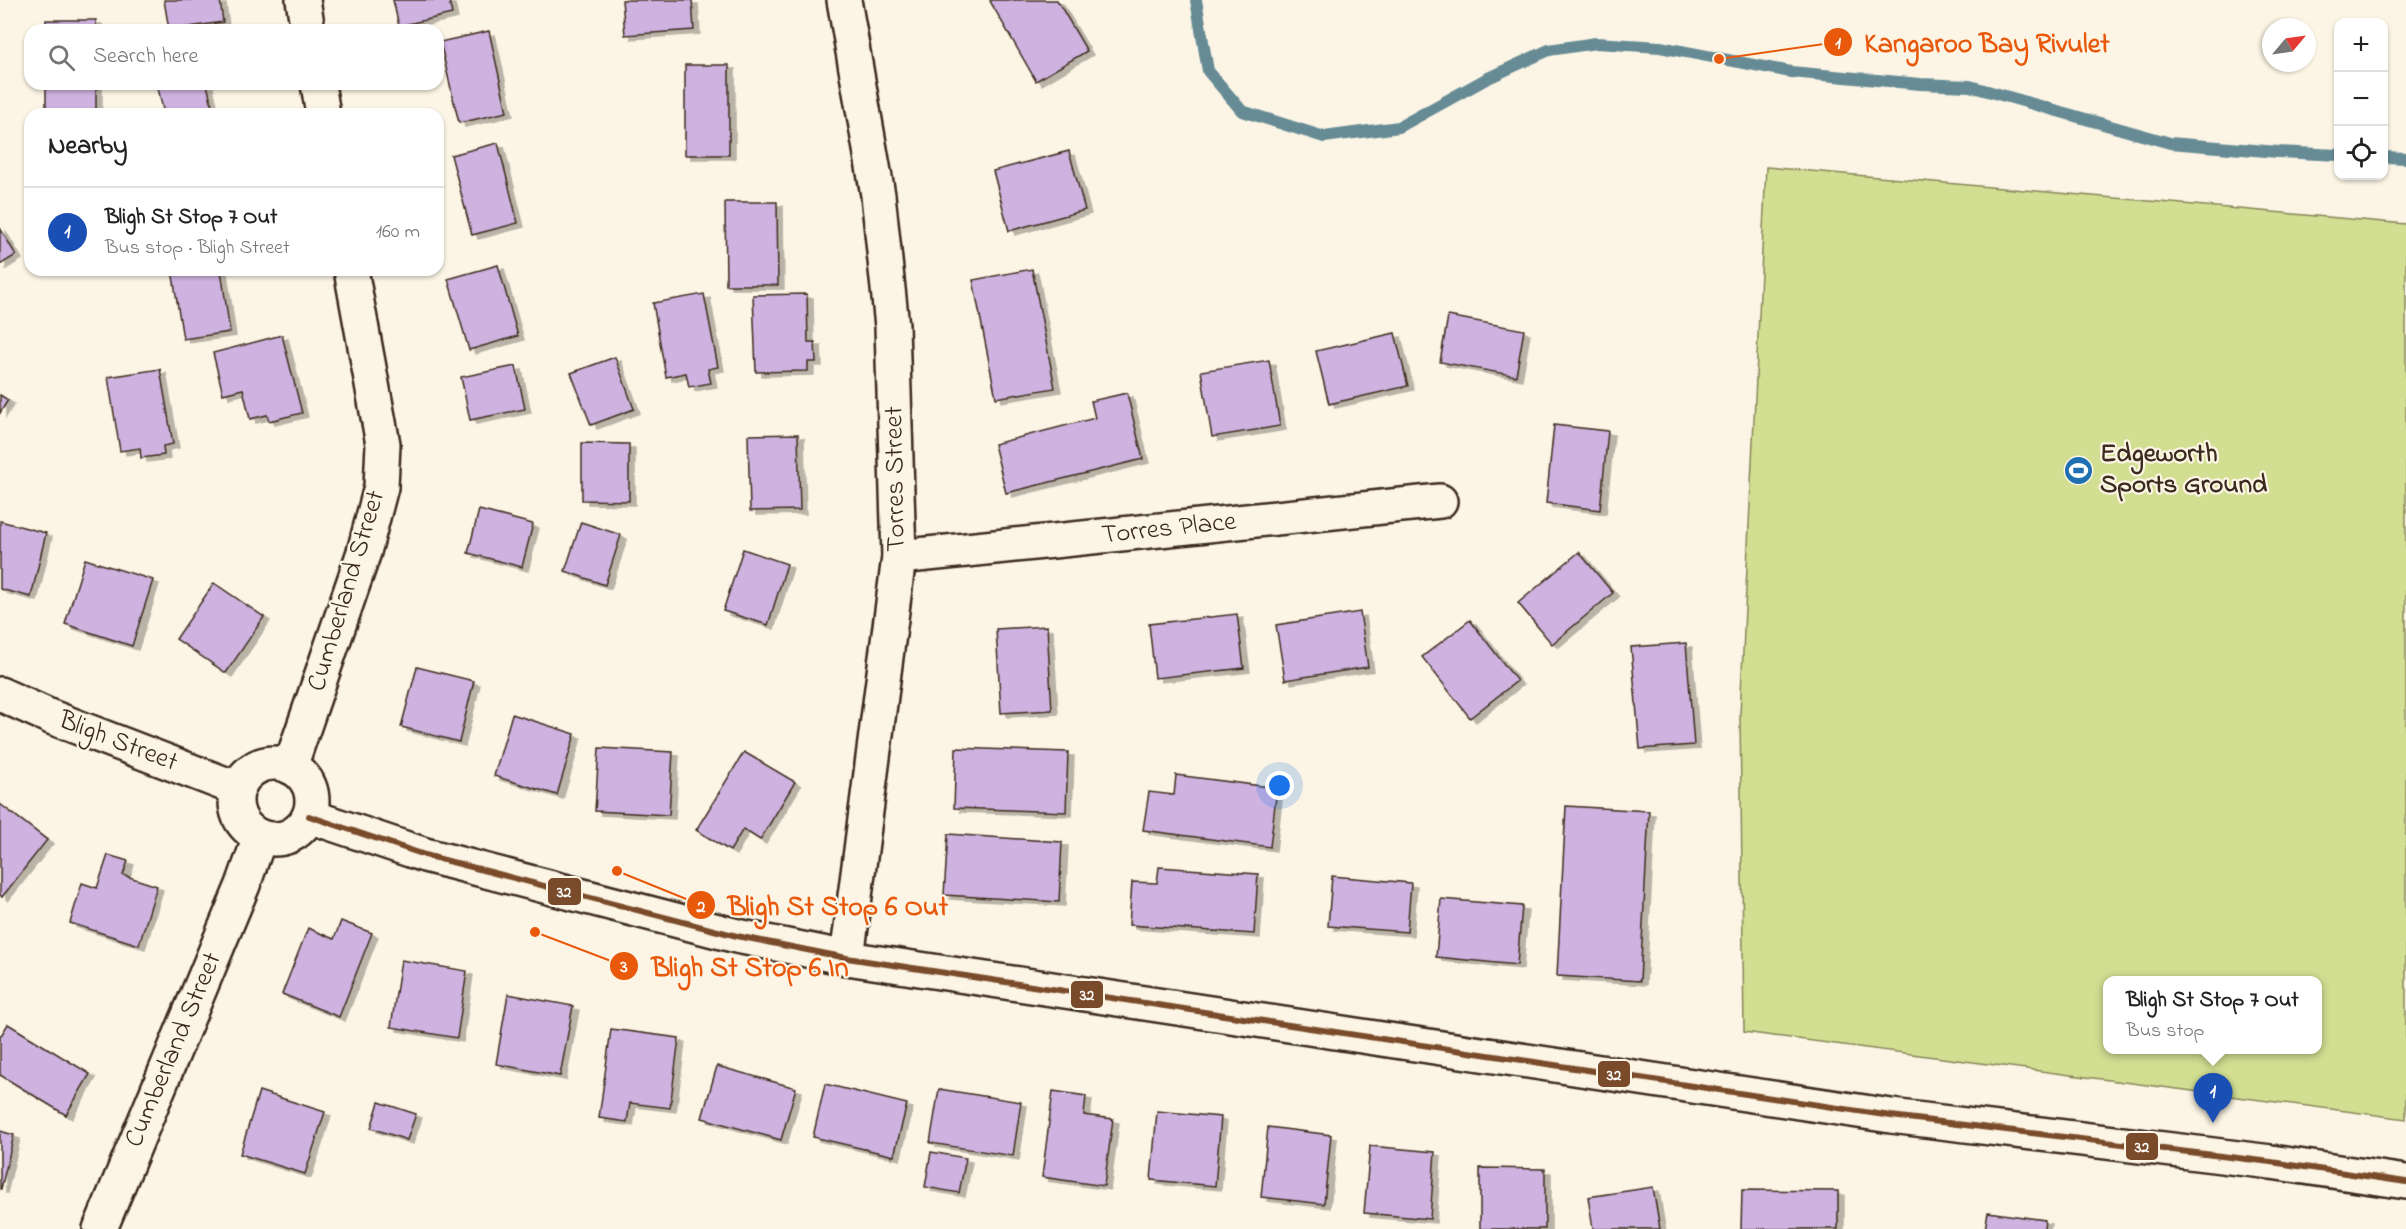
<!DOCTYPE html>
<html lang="en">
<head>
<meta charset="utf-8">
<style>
  :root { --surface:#fff; --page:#f2f2f2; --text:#222; --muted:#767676; --line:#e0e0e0; --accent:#1f6fb2 }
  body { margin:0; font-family:"Indie Flower",sans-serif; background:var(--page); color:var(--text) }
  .controls { position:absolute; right:18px; top:18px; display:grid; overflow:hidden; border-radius:12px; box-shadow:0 2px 4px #0004 }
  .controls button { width:54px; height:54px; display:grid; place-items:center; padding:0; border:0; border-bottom:2px solid var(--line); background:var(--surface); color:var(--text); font:30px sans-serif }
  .compass { position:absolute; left:2262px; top:18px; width:54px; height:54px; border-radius:50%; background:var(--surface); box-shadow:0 2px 4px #0004; rotate:61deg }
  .you { position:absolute; left:1280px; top:786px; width:21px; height:21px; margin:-15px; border:4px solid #fff; border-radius:50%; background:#1a73e8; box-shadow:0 0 0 9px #1a73e833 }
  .badge { display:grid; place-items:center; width:39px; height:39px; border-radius:50%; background:var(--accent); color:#fff; font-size:20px; font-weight:700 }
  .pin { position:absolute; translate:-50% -50px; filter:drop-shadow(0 2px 3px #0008) }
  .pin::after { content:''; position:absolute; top:32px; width:21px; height:18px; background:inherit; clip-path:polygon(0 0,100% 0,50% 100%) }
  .popup { position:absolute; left:2103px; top:976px; width:219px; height:78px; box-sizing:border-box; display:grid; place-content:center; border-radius:12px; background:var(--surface); filter:drop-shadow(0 2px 4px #0005); font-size:20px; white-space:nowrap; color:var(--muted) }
  .popup b { font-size:22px; color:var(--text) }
  .popup::after { content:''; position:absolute; left:50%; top:100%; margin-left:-12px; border:12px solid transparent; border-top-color:var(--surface) }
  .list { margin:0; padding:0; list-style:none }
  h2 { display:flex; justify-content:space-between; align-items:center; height:78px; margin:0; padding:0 24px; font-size:26px }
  h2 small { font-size:20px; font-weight:400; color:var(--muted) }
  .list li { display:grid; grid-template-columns:39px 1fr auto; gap:18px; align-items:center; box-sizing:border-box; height:90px; padding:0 24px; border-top:2px solid var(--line) }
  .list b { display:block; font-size:22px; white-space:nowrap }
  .list p { margin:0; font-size:20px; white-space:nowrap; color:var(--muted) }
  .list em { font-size:20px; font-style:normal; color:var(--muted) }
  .icon { flex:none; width:33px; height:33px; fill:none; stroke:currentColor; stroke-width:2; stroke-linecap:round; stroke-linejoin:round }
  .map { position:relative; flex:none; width:2406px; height:1229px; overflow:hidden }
  .search { position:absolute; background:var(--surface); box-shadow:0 2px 4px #0004; left:24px; top:24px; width:420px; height:66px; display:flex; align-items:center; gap:15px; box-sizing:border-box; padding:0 21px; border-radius:18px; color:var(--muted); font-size:22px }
  .panel { position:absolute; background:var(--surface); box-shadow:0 2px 4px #0004; left:24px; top:108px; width:420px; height:168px; border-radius:18px }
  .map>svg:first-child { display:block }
  .green { fill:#d2df92; stroke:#868458; stroke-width:1.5; fill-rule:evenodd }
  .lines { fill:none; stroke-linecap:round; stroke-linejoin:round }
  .stream { stroke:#668b95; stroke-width:12 }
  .building { fill:#ceb2df; stroke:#3b2a1e; stroke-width:1.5; filter:url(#shadow) }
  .minor-casing { stroke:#3b2a1e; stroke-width:38 }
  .minor { stroke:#fcf5e5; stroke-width:33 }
  .bus-1-casing { stroke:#fcf5e5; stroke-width:10 }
  .bus-1 { stroke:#7a4b2a; stroke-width:6 }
  .labels { text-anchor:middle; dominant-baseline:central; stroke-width:4.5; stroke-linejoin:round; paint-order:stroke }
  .poi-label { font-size:27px; font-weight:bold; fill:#3b2a1e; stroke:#fcf5e5; text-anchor:start }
  .street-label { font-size:27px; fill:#3b2a1e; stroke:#fcf5e5 }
  .leader { fill:none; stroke:#e8590c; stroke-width:2 }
  .callout-dot { fill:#e8590c; stroke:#fcf5e5; stroke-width:2 }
  .mark-label { font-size:18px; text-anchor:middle; font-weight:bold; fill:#fff }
  .callout-label { font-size:28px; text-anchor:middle; font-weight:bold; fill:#e8590c; stroke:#fcf5e5; stroke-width:4.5; stroke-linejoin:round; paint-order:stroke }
  .line-badge { stroke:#fcf5e5; stroke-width:2 }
  .badge-label { font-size:16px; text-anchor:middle; font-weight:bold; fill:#fff }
</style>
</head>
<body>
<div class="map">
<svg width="2406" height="1229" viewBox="0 0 2406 1229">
  <defs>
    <filter id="shadow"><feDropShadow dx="6" dy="4" stdDeviation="0" flood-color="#0004"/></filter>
  </defs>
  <rect width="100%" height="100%" fill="#fcf5e5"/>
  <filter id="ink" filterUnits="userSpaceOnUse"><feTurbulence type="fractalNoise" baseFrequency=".0167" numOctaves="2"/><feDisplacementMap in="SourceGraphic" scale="12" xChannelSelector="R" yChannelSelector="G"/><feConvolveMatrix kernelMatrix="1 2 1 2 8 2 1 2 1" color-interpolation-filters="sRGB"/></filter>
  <g filter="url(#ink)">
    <!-- green -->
    <path class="green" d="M1766 167 2406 224V1119L1744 1032 1740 715ZM2108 980H2318V1050H2108Z"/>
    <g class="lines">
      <!-- stream -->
      <g class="stream">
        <polyline points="1196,0 1208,71 1242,111 1324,137 1399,127 1486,79 1549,50 1596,43 1660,47 1791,72 1920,84 1970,86 2170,143 2278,152 2338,155"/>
        <polyline points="2384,157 2406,158"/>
      </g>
    </g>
    <!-- building -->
    <g class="building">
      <polygon points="164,0 220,0 223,22 169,30"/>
      <polygon points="393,0 449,0 452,14 399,26"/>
      <polygon points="622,0 692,0 694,30 625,35"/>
      <polygon points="992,0 1057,0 1087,51 1036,81 990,1"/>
      <rect x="46" y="20" width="50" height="10"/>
      <polygon points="489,31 507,112 459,123 440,42"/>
      <rect x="685" y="65" width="44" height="90"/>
      <rect x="46" y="84" width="50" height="30"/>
      <polygon points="157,84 207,84 214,114 164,114"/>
      <polygon points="498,143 518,223 472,235 451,155"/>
      <polygon points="1069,151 1085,210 1009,231 993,171"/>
      <polygon points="725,202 777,202 778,285 726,285"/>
      <polygon points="0,228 16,255 0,265"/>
      <polygon points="498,265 518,336 469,350 448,279"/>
      <polygon points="1032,269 1055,388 996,398 973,280"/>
      <polygon points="172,270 221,270 230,332 183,339"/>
      <polygon points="704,294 718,367 708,369 711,383 689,387 686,373 666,377 653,303"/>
      <polygon points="807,294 808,342 815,342 816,362 808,362 808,371 756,372 753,295"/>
      <polygon points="1448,316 1524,330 1516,376 1440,362"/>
      <polygon points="1395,333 1408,386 1329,404 1316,351"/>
      <polygon points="282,335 302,413 269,421 267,415 250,419 243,389 223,394 213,353"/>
      <polygon points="615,357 634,409 591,425 571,373"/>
      <polygon points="1269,360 1280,426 1212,437 1201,371"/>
      <polygon points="516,366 525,409 470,420 461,377"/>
      <polygon points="160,369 173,444 163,446 164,455 141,458 140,448 120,451 108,377"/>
      <polygon points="1127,393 1143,459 1006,493 994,444 1095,418 1091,401"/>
      <polygon points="0,395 8,400 0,413"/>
      <polygon points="1554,425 1608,431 1600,510 1546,503"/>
      <polygon points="798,434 800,510 750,511 748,435"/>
      <polygon points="582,443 629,444 629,501 582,500"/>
      <polygon points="479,510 533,524 522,567 468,553"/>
      <polygon points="0,521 46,533 31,597 0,589"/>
      <polygon points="581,522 621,535 605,585 565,571"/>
      <polygon points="743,549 787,564 768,625 723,611"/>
      <polygon points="1579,552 1613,593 1552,644 1518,603"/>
      <polygon points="85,559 153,580 132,646 65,624"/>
      <polygon points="214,583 264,617 226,673 176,639"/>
      <polygon points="1360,612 1368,667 1285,680 1276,625"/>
      <polygon points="1237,614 1244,668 1155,678 1149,624"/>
      <polygon points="1470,620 1517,681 1470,718 1422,657"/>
      <polygon points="1047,626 1052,710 1001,713 996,629"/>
      <polygon points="1686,643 1694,745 1640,749 1631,647"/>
      <polygon points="417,667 474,681 459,742 401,727"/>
      <polygon points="512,714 575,734 557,795 494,776"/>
      <polygon points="599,748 673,752 669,815 595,811"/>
      <polygon points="956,748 1068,752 1066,812 954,808"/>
      <polygon points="744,752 795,782 760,840 743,829 730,851 696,830"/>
      <polygon points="1176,775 1277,788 1270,847 1143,830 1149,792 1174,795"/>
      <polygon points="0,804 47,840 2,897 0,895"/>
      <polygon points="1566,806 1649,811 1640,981 1557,976"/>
      <polygon points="948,834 1062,842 1059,902 944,895"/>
      <polygon points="108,855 128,861 123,875 157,886 139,945 70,923 82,883 97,888"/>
      <polygon points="1159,867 1258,874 1254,934 1129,925 1132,882 1157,883"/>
      <polygon points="1332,876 1411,883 1407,932 1328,926"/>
      <polygon points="1441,899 1522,906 1517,965 1436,957"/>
      <polygon points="341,921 372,933 339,1017 282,994 308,928 334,939"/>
      <polygon points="401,960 467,971 457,1038 391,1027"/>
      <polygon points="508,994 573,1006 560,1076 496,1064"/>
      <polygon points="8,1024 90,1074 66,1115 0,1075 0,1037"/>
      <polygon points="611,1029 679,1038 670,1108 630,1103 627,1122 599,1118"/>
      <polygon points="717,1066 796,1088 781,1140 702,1118"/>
      <polygon points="825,1084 907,1104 894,1156 813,1137"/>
      <polygon points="939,1089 1021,1102 1013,1156 930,1143"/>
      <polygon points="259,1091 325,1112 305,1174 240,1154"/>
      <polygon points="1053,1091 1086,1096 1084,1115 1113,1119 1104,1186 1042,1177"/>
      <polygon points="379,1102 416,1114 407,1140 371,1128"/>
      <polygon points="1157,1111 1221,1117 1215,1186 1151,1180"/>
      <polygon points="1268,1127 1331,1135 1324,1204 1261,1197"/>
      <polygon points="0,1131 14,1135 1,1189 0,1189"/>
      <polygon points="1370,1146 1435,1152 1430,1219 1364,1213"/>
      <polygon points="931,1152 966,1158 959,1193 925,1187"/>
      <polygon points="1480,1168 1545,1169 1545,1229 1480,1229"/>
      <polygon points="1653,1187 1660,1229 1593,1229 1588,1197"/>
      <polygon points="1742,1190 1838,1191 1838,1229 1741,1229"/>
      <polygon points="1988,1212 2045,1220 2044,1229 1985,1229"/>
    </g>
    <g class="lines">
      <defs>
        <g id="minor">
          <polyline points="303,0 308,30"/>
          <polyline points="844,0 878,195 892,326 899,557 847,958"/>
          <polyline points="318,84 323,114"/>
          <polyline points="899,557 1440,501"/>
          <polyline points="0,694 51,717 238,789"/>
          <circle cx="274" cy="801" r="38"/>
          <polyline points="290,767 364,552 381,487 383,444 351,270"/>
          <polyline points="309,816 425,855 737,936 847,958 1891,1116 2271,1162 2406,1182"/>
          <polyline points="100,1229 243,885 260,837"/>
        </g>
      </defs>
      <!-- minor casing -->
      <use href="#minor" class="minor-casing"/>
      <!-- minor -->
      <use href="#minor" class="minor"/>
      <defs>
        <polyline id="bus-1" points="309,816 425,855 737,936 847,958 1891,1116 2271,1162 2406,1182"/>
      </defs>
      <!-- bus-1 casing -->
      <use href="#bus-1" class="bus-1-casing"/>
      <!-- bus-1 -->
      <use href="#bus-1" class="bus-1"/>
    </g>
  </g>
  <!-- icons -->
  <defs>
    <symbol id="stadium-disc" viewBox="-11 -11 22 22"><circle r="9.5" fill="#1f6fb2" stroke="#fcf5e5"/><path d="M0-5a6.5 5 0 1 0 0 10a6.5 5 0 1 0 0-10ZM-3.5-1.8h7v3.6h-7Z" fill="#fff"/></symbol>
  </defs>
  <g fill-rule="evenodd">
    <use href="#stadium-disc" x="2062" y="454" width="33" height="33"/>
  </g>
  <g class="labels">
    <!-- poi labels -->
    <g class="poi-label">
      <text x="2100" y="454">Edgeworth<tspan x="2100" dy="31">Sports Ground</tspan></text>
    </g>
    <!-- street labels -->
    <g class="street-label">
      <text transform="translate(896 479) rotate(-91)">Torres Street</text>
      <text transform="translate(1169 529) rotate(-6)">Torres Place</text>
      <text transform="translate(347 591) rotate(-73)">Cumberland Street</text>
      <text transform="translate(118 742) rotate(21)">Bligh Street</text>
      <text transform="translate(174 1050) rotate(-67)">Cumberland Street</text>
    </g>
  </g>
  <!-- callouts -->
  <path class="leader" d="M1719 59L1838 42M617 871L701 905M535 932L624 966"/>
  <g class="callout-dot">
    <circle cx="1719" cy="59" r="6"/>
    <circle cx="617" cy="871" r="6"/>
    <circle cx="535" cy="932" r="6"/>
    <circle cx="1838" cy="42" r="15"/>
    <circle cx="701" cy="905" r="15"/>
    <circle cx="624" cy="966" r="15"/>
  </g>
  <g class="mark-label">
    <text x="1838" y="48">1</text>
    <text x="701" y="912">2</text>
    <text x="624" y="972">3</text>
  </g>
  <g class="callout-label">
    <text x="1987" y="52">Kangaroo Bay Rivulet</text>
    <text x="838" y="915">Bligh St Stop 6 Out</text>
    <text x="750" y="976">Bligh St Stop 6 In</text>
  </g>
  <g class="line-badge">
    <rect x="547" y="877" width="35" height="29" rx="6" fill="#7a4b2a"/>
    <rect x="1070" y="980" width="34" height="29" rx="6" fill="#7a4b2a"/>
    <rect x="1597" y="1060" width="34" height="28" rx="6" fill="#7a4b2a"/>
    <rect x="2125" y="1132" width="34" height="29" rx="6" fill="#7a4b2a"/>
  </g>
  <g class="badge-label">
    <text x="564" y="897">32</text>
    <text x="1087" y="1000">32</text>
    <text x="1614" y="1080">32</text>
    <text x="2142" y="1152">32</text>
  </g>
</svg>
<div class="controls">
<button>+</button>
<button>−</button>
<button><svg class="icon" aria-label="locate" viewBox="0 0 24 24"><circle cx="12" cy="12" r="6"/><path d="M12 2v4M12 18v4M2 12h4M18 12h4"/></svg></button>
</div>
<svg class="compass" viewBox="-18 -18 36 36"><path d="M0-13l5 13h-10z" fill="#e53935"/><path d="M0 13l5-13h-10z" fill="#767676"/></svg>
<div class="you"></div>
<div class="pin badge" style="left:2213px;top:1123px;background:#1a4fb4">1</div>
<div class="popup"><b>Bligh St Stop 7 Out</b>Bus stop</div>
<div class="search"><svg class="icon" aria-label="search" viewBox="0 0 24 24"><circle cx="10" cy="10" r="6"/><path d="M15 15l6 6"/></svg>Search here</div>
<section class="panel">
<h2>Nearby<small></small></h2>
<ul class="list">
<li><span class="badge" style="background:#1a4fb4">1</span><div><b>Bligh St Stop 7 Out</b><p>Bus stop · Bligh Street</p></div><em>160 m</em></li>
</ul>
</section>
</div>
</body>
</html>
